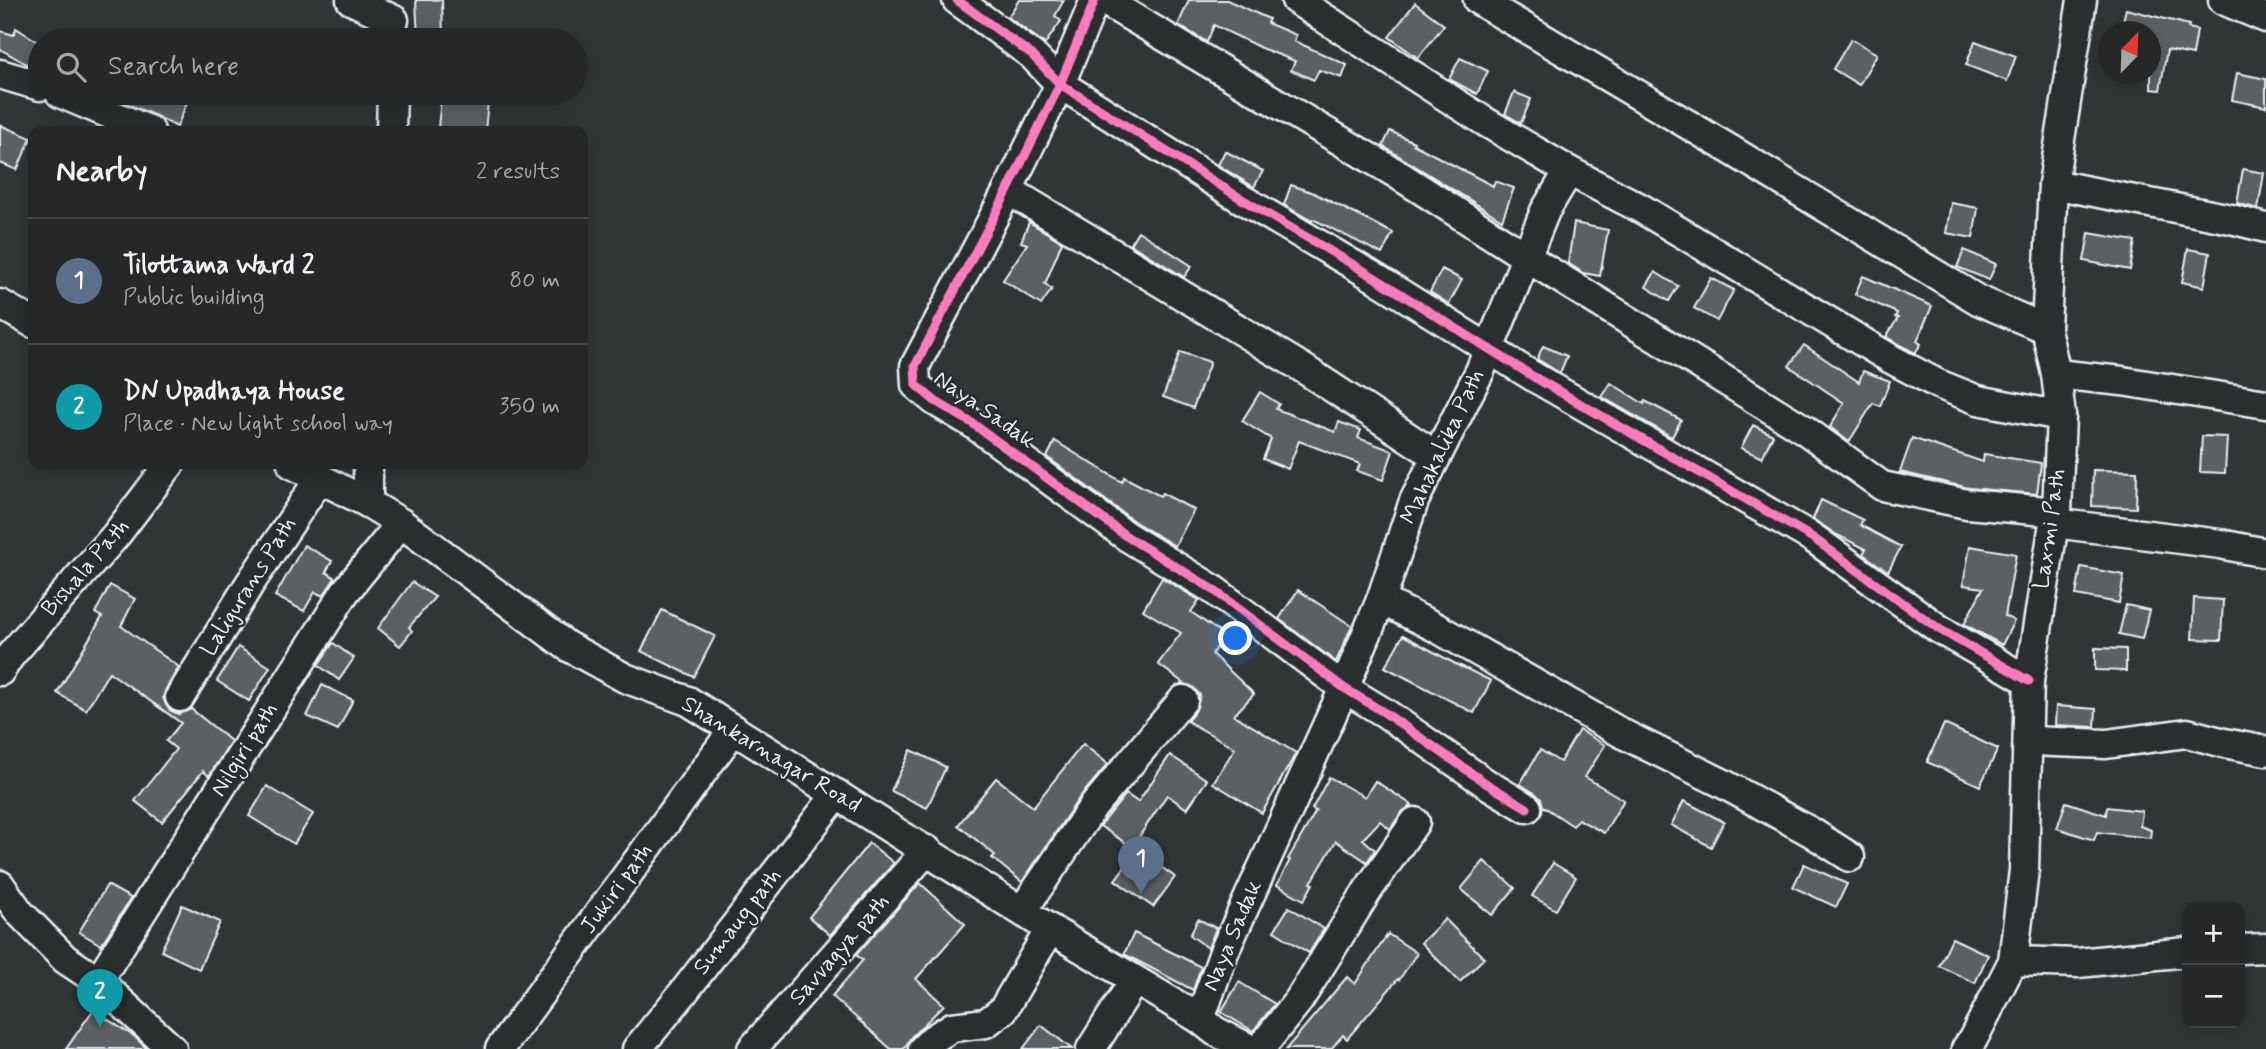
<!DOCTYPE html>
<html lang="en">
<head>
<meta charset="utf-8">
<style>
  :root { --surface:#262828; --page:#2e3030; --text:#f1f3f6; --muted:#a4a6a8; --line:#424445; --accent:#ea580c }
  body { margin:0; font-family:Mynerve,sans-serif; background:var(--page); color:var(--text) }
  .controls { position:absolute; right:21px; bottom:21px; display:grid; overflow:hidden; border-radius:14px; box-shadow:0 4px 18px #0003 }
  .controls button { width:63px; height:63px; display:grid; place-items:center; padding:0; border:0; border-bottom:2px solid var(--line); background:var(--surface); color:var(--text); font:35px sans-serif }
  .compass { position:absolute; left:2098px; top:21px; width:63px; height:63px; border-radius:50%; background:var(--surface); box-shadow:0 4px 18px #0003; rotate:23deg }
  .you { position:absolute; left:1236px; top:639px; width:24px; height:24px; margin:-18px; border:5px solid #fff; border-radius:50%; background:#1a73e8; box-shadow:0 0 0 10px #1a73e833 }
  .badge { display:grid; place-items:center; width:46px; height:46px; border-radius:50%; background:var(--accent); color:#fff; font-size:23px; font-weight:700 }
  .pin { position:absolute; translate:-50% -58px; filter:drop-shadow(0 2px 4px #0008) }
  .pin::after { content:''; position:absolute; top:37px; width:24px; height:21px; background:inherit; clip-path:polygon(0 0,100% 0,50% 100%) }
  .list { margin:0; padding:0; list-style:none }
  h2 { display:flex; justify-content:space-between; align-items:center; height:91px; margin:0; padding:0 28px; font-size:30px }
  h2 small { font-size:23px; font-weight:400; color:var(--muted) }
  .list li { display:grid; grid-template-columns:46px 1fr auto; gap:21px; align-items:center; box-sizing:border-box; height:126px; padding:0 28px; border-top:2px solid var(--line) }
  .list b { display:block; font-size:26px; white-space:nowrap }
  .list p { margin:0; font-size:23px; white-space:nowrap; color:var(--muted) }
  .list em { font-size:23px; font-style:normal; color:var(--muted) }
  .icon { flex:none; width:38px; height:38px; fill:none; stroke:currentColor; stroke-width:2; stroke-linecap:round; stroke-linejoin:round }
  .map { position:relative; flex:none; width:2266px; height:1049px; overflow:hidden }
  .search { position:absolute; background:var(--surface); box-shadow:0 4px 18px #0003; left:28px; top:28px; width:560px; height:77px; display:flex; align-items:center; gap:18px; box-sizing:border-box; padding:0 24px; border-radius:38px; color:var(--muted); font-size:26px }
  .panel { position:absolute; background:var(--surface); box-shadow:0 4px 18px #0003; left:28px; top:126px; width:560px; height:343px; border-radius:14px }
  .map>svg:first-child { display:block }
  .building { fill:#5c6063; stroke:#e8f1f8; stroke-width:2 }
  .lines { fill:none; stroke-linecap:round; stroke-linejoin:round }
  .minor-casing { stroke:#e8f1f8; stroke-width:33 }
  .minor { stroke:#2a2d2e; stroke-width:28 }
  .cycleway-casing { stroke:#2a2d2e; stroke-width:13 }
  .cycleway { stroke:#fd7abc; stroke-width:9 }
  .labels { text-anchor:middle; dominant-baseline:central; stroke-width:5; stroke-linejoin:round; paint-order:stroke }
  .street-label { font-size:23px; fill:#e8f1f8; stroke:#2a2d2e }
</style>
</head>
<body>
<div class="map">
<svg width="2266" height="1049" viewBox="0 0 2266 1049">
  <rect width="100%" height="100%" fill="#323536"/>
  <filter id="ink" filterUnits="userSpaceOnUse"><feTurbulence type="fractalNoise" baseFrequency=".0143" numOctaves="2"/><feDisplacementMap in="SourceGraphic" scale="14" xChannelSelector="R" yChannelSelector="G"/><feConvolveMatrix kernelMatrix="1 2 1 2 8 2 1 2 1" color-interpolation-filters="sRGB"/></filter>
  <g filter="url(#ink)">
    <!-- building -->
    <g class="building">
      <polygon points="416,0 442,0 443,40 418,40"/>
      <polygon points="1019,0 1064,0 1055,16 1061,21 1045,44 1008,17"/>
      <polygon points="1189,0 1227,0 1269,19 1267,23 1296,35 1294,41 1347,65 1342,78 1319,70 1314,80 1291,70 1295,61 1261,48 1214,25 1207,42 1178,25"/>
      <polygon points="1415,3 1444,25 1418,58 1389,37"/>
      <polygon points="2126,9 2189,25 2188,28 2197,30 2193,55 2167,50 2160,90 2151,89 2151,32 2120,32"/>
      <polygon points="16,28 40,43 40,50 30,66 0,49 0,31 14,35"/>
      <polygon points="1851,39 1877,54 1859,85 1833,69"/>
      <polygon points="1975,41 2016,56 2007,81 1966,65"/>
      <polygon points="1460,58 1488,71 1477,94 1449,79"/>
      <polygon points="2237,73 2266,79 2266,107 2232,100"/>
      <polygon points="1514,92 1531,99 1521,123 1505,114"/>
      <polygon points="102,93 191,93 177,127 156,116"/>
      <polygon points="441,97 488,102 485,131 438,128"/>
      <polygon points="0,125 31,138 17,170 0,163"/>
      <polygon points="1390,131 1414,142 1413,144 1493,186 1495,181 1514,188 1502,220 1383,146"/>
      <polygon points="1225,151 1263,171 1254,187 1218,165"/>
      <polygon points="2243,169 2264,173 2258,209 2237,203"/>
      <polygon points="1291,185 1314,193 1393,233 1382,254 1313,219 1312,221 1284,205"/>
      <polygon points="1951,203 1978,208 1973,238 1946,233"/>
      <polygon points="1029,222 1062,242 1045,284 1052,289 1041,305 1003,280 1027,244 1021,242"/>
      <polygon points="1574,223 1608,230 1600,276 1583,273 1568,263"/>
      <polygon points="1138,231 1192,266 1184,277 1130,244"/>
      <polygon points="2089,233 2135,241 2130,270 2084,261"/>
      <polygon points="2188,249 2210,253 2204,287 2182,282"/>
      <polygon points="1964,250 1996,264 1989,280 1957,267"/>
      <polygon points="1442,269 1462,280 1449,304 1430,292"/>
      <polygon points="1655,272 1678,286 1669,301 1646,287"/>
      <polygon points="1863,276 1932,306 1917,341 1921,344 1915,353 1886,337 1898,318 1895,317 1897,313 1855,294"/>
      <polygon points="1711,278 1734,290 1717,321 1694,308"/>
      <polygon points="1804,345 1859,382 1863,371 1890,381 1880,406 1873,403 1849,442 1830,427 1844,403 1789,366"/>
      <polygon points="1543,346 1567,356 1560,373 1537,359"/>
      <polygon points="1180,352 1210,362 1193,408 1163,397"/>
      <polygon points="1611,383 1644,404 1645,401 1681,420 1672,437 1602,397"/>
      <polygon points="1260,392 1279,404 1276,409 1335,432 1339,422 1361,430 1358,438 1393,451 1383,480 1357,471 1360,464 1299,441 1288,469 1263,459 1271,439 1242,421"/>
      <polygon points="1753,425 1773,435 1762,458 1741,448"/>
      <polygon points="2202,436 2227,437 2225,473 2200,472"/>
      <polygon points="1912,438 1983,462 1984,454 2041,463 2037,494 1969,488 1900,472"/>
      <polygon points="1055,441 1122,482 1124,477 1160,496 1162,493 1194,510 1175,546 1135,522 1047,457"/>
      <polygon points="2093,470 2137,471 2136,508 2092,506"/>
      <polygon points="1821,500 1863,520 1860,525 1901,547 1888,572 1863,554 1866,549 1837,535 1813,519"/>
      <polygon points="304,545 332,561 326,572 335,578 323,596 315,592 304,611 275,596"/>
      <polygon points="1970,546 2016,554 2005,616 2014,621 2002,645 1964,624 1983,588 1963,585"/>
      <polygon points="2081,567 2124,575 2119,603 2076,595"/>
      <polygon points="1162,578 1199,600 1191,612 1225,636 1212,654 1254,694 1234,715 1296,753 1262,813 1213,783 1235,748 1187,721 1196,710 1200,695 1193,687 1185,684 1158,664 1181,633 1143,610"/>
      <polygon points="412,582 435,597 409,627 412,631 400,646 378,628"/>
      <polygon points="110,585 135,599 121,626 179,667 166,689 163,697 166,705 171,711 179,714 191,709 231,741 209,776 203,771 162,822 135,801 176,749 166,741 181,723 109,672 86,710 57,693 102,617 95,613"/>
      <polygon points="1298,590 1352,626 1336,662 1279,619"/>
      <polygon points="2194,598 2223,600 2221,640 2192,639"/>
      <polygon points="2126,605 2149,610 2142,639 2119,634"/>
      <polygon points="662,610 715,636 694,677 641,651"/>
      <polygon points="1403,635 1461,667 1461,666 1491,681 1474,713 1385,667"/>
      <polygon points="333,643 354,658 339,680 318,665"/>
      <polygon points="238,647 270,667 249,701 217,681"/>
      <polygon points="2095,648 2126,649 2126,671 2095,670"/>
      <polygon points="322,685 353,700 338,730 307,716"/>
      <polygon points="2056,706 2096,709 2095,727 2055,725"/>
      <polygon points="1944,724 1998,749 1980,786 1927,762"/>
      <polygon points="1579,730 1605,745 1585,777 1624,800 1604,833 1578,819 1573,826 1543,806 1541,799 1536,794 1520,784 1540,750 1560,762"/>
      <polygon points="1083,744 1108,764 1079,798 1022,882 992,858 995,855 958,825 996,778 1033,807"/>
      <polygon points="911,750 946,767 927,808 891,791"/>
      <polygon points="1170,755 1207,780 1187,809 1167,795 1132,847 1100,826 1126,794 1138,802"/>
      <polygon points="1329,777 1365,797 1375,781 1412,805 1402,812 1390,829 1380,821 1363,839 1375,850 1367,862 1336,841 1311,883 1313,884 1304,900 1277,885 1290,860 1288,859 1316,811 1312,809"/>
      <polygon points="267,786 313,814 294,844 249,816"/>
      <polygon points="1684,801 1724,822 1711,847 1671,825"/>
      <polygon points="2066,802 2106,815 2107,807 2142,811 2140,826 2151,830 2150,838 2097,832 2094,840 2057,828"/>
      <polygon points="869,843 894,863 830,935 809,917"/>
      <polygon points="1137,850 1175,877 1153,907 1115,880"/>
      <polygon points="1484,861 1515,888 1492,915 1461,889"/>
      <polygon points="1553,863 1576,877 1556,910 1532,896"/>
      <polygon points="1804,864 1847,884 1836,907 1793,887"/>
      <polygon points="920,883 965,924 916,979 944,1005 911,1037 904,1049 891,1049 832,996 863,960 856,955"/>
      <polygon points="107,885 131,898 101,945 79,932"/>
      <polygon points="182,905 220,922 199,969 161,951"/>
      <polygon points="1289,907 1324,929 1309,953 1274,931"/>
      <polygon points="1198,919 1216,928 1208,948 1190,935"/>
      <polygon points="1445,919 1484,958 1460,982 1421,943"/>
      <polygon points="1134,933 1201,967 1193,990 1124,954"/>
      <polygon points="1388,934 1417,953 1399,980 1398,979 1347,1039 1343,1035 1331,1049 1286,1049 1347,977 1355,984"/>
      <polygon points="1952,938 1988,955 1975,983 1939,966"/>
      <polygon points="1239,982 1275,1004 1253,1031 1221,1012"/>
      <polygon points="93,1010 135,1037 147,1049 66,1049"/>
      <polygon points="1041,1025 1072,1049 1023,1049"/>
    </g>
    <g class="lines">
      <defs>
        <g id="minor">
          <polyline points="351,0 394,20"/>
          <polyline points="957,0 1032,55 1060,84 1240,198 1369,274 1534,377 1813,538 1939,629 2029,681"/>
          <polyline points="1095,0 1060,84 1008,190 915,366 916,385 935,401 972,423 1126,536 1211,588 1344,688 1385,713 1487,784 1527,808"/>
          <polyline points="1103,0 1397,174 1526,257 1805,430 1882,486 1967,504 2057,512"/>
          <polyline points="1296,0 1484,121 1569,171 1642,209 1891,359 1938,384 1978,400 2061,416"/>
          <polyline points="1478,0 1731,150 1978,300 2046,329"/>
          <polyline points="2223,0 2266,18"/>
          <polyline points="0,74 40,86"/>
          <polyline points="60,93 150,131"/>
          <polyline points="391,131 392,93"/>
          <polyline points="2053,184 2231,219 2266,228"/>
          <polyline points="1008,190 1301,367 1435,455"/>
          <polyline points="0,304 33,323"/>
          <polyline points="2056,374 2122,381 2266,404"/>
          <polyline points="292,464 368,503 401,523 567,646 625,678 688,701 1050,929 1200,1019 1215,1031 1250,1049"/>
          <polyline points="368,503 368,464"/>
          <polyline points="2054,523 2220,544 2266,553"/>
          <polyline points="1381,600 1435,627 1625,735 1722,783 1811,832 1850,857"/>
          <polyline points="0,671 10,656 116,535 170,464"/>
          <polyline points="180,697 249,585 320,478"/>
          <polyline points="2029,741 2106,744 2187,733 2224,743 2266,751"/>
          <polyline points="0,885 20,913 65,959 98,981 172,1049"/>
          <polyline points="1022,911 1093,807 1183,700"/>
          <polyline points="2240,949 2266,948"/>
          <polyline points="2013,961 2078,963 2187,952"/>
          <polyline points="98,981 345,592 401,523"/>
          <polyline points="1200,1019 1224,952 1344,688 1381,600 1414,501 1480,371 1545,211 1569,171"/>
          <polyline points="500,1049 734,729"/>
          <polyline points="637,1049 683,993 837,794"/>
          <polyline points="752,1049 927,850"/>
          <polyline points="923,1049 933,1039 952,1027 986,1023 1003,1010 1050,929"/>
          <polyline points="1091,1049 1134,981"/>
          <polyline points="1260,1049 1299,1000 1368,890 1415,822"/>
          <polyline points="1966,1049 1973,1039 2013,961 2024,870 2029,681 2054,523 2057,512 2061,416 2056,374 2046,329 2053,184 2082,0"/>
        </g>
      </defs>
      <!-- minor casing -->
      <use href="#minor" class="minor-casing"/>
      <!-- minor -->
      <use href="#minor" class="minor"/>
      <defs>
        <g id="cycleway">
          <polyline points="957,0 1032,55 1060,84 1240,198 1369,274 1534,377 1813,538 1939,629 2029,681"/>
          <polyline points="1095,0 1060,84 1008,190 915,366 916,385 935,401 972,423 1126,536 1211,588 1344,688 1385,713 1487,784 1527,808"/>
        </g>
      </defs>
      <!-- cycleway casing -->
      <use href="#cycleway" class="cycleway-casing"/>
      <!-- cycleway -->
      <use href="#cycleway" class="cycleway"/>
    </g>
  </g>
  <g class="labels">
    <!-- street labels -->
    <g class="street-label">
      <text transform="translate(984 410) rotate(35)">Naya Sadak</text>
      <text transform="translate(1443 447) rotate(-65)">Mahakalika Path</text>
      <text transform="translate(2050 529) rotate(-82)">Laxmi Path</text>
      <text transform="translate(86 568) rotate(-49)">Bishala Path</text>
      <text transform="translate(249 587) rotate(-58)">Laligurans Path</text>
      <text transform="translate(245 750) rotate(-58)">Nilgiri path</text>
      <text transform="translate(771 755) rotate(31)">Shankarnagar Road</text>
      <text transform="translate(617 889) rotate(-54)">Jukiri path</text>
      <text transform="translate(738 922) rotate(-52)">Sumaug path</text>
      <text transform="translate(1233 936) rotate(-67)">Naya Sadak</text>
      <text transform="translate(840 950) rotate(-49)">Savvagya path</text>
    </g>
  </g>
</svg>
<div class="controls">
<button>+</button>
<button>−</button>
</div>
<svg class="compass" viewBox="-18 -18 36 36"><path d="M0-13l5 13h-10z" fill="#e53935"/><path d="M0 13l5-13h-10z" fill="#a4a6a8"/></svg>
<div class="you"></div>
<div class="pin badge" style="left:1141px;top:894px;background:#5c6f8a">1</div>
<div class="pin badge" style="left:100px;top:1027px;background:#0f9aa8">2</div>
<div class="search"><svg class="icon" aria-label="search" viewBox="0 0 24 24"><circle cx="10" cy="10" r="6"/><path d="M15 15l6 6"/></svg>Search here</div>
<section class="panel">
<h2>Nearby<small>2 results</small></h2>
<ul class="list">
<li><span class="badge" style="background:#5c6f8a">1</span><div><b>Tilottama Ward 2</b><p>Public building</p></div><em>80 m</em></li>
<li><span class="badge" style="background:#0f9aa8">2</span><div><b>DN Upadhaya House</b><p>Place · New light school way</p></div><em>350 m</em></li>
</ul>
</section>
</div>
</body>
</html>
